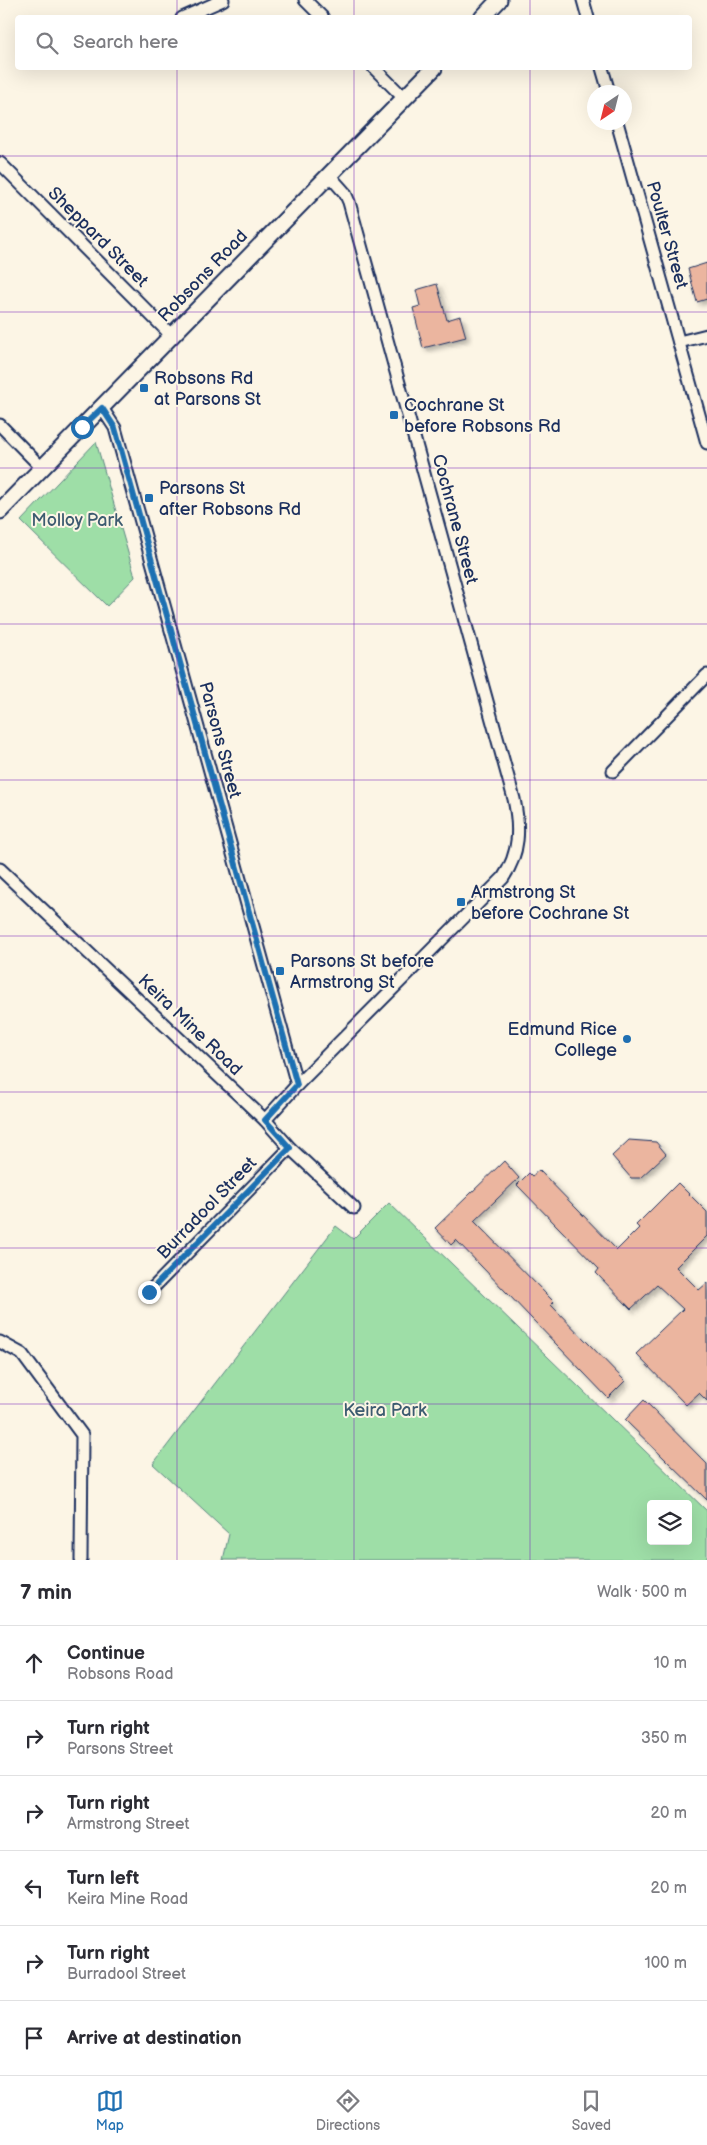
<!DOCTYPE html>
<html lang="en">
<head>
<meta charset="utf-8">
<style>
  :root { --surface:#fff; --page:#f7f7f7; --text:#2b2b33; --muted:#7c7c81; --line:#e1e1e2; --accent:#1f6fb2 }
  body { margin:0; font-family:"Balsamiq Sans",sans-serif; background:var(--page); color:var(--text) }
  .controls { position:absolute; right:15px; bottom:15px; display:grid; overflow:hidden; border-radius:5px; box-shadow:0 5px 20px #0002 }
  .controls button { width:45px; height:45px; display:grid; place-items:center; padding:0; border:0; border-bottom:1px solid var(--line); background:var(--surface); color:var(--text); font:25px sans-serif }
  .compass { position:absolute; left:587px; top:85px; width:45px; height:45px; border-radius:50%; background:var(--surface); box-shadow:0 5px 20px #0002; rotate:215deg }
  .stop { position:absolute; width:15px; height:15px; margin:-11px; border:4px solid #1f6fb2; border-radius:50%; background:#fff }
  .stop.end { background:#1f6fb2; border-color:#fff; box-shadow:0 1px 5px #0008 }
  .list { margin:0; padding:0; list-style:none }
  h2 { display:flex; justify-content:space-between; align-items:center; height:65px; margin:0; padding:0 20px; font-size:21px }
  h2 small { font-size:16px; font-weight:400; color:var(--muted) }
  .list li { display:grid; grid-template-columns:32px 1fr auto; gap:15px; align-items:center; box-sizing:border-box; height:75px; padding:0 20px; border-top:1px solid var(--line) }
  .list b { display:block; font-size:19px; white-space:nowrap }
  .list p { margin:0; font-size:16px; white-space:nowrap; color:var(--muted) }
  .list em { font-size:16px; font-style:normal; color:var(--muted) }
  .icon { flex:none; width:28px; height:28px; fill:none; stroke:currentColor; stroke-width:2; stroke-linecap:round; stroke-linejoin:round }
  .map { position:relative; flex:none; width:707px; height:1560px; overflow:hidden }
  .search { position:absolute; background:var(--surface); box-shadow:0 5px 20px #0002; left:15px; right:15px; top:15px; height:55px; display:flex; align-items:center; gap:12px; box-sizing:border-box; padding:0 18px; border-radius:5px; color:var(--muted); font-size:19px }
  .sheet { height:515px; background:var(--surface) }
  nav { display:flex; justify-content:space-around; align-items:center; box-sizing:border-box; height:70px; border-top:1px solid var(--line); background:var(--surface); font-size:14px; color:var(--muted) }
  nav a { display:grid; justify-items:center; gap:2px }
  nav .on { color:var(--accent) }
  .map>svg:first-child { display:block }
  .green { fill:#9edea7; stroke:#5c8682; fill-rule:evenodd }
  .building { fill:#ebb59f; stroke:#1b2f5e; filter:url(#shadow) }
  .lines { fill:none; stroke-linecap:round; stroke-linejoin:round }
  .street-casing { stroke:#1b2f5e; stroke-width:15 }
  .secondary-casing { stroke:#1b2f5e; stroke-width:19 }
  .street { stroke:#fcf5e5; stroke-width:11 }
  .secondary { stroke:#fcf5e5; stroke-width:15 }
  .route { stroke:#1f6fb2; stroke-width:6 }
  .grid { fill:none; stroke:#7b2cbf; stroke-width:1; stroke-opacity:0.55 }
  .poi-dot { fill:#1f6fb2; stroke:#fcf5e5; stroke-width:2 }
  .labels { text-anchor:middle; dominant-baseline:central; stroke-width:4; stroke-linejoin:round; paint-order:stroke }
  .street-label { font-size:18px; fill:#1b2f5e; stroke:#fcf5e5 }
  .poi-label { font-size:18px; fill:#1b2f5e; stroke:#fcf5e5; text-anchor:start }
  .park-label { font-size:18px; fill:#3c5b70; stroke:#fcf5e5 }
</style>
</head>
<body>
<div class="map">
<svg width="707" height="1560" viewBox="0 0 707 1560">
  <defs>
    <filter id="shadow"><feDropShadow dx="3.5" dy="3.5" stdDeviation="2.5" flood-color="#0004"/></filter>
  </defs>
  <rect width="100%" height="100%" fill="#fcf5e5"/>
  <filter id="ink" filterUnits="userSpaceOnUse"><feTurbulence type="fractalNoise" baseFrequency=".02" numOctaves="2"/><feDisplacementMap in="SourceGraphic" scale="10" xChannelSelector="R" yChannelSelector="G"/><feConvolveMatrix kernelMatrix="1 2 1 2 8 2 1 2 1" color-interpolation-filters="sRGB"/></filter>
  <g filter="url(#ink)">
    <!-- green -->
    <g class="green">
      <polygon points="96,442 135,577 107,606 21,521"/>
      <path d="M389 1203 707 1511V1560H223L229 1534 153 1464 336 1226 353 1239ZM651 1504H688V1541H651Z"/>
    </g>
    <!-- building -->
    <g class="building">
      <polygon points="707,263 707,299 697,302 688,269"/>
      <polygon points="437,284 447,320 460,316 466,337 423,348 413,308 420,306 416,290"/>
      <polygon points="629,1140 656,1142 666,1154 640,1178 631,1178 612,1156"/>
      <polygon points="504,1161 519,1178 474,1221 554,1302 551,1305 625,1381 608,1398 456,1240 451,1245 435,1228"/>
      <polygon points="539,1170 617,1250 639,1228 636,1225 678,1183 707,1212 707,1236 676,1267 699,1290 707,1283 707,1401 699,1393 686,1405 636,1354 683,1309 657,1285 631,1309 596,1273 599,1269 517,1185 529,1173 532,1176"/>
      <polygon points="644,1400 707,1464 707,1500 625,1420"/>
    </g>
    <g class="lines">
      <defs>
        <g id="street">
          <polyline points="305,0 323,18"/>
          <polyline points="583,0 588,18"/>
          <polyline points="182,18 223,0"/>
          <polyline points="374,68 404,98"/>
          <polyline points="602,68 609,92"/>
          <polyline points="617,122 707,443"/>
          <polyline points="0,163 172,336"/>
          <polyline points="679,342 707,335"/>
          <polyline points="102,408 115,428 297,1085"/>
          <polyline points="0,425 42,468"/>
          <polyline points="613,771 707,675"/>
          <polyline points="0,869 265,1120 290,1148 354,1208"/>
          <path d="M265 1120 297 1085 503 878C520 853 520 828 514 799L349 202 345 193 329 175"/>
          <polyline points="149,1292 290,1148"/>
          <polyline points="0,1342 22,1354 82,1435 81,1560"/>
        </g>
        <g id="secondary">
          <polyline points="482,18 499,0"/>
          <polyline points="0,511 434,68"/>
        </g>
      </defs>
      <!-- street casing -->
      <use href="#street" class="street-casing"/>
      <!-- secondary casing -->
      <use href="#secondary" class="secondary-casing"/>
      <!-- street -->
      <use href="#street" class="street"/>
      <!-- secondary -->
      <use href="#secondary" class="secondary"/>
    </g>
  </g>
  <g class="lines" filter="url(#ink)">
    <!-- route -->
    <polyline class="route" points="82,427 102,408 115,428 297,1085 265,1120 290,1148 149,1292"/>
  </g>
  <!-- grid -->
  <path class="grid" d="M177 0V18M354 0V18M530 0V18M177 68V1560M354 68V1560M530 68V1560M0 156H707M0 312H707M0 468H707M0 624H707M0 780H707M0 936H707M0 1092H707M0 1248H707M0 1404H707"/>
  <!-- markers -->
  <g class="poi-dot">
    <rect x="139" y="383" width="10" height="10" rx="2.5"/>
    <rect x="389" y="410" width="10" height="10" rx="2.5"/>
    <rect x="144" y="493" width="10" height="10" rx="2.5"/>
    <rect x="456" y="897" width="10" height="10" rx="2.5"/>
    <rect x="275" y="966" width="10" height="10" rx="2.5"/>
    <circle cx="627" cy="1039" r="5"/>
  </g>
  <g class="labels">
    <!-- street labels -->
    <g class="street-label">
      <text transform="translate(667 235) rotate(74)">Poulter Street</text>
      <text transform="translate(98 237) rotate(45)">Sheppard Street</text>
      <text transform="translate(203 276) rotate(-46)">Robsons Road</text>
      <text transform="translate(455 519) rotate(75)">Cochrane Street</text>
      <text transform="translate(220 740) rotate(75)">Parsons Street</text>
      <text transform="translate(190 1025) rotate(44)">Keira Mine Road</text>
      <text transform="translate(207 1208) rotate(-46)">Burradool Street</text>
    </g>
    <!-- poi labels -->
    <g class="poi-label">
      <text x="154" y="378">Robsons Rd<tspan x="154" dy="21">at Parsons St</tspan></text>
      <text x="404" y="405">Cochrane St<tspan x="404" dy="21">before Robsons Rd</tspan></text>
      <text x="159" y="488">Parsons St<tspan x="159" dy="21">after Robsons Rd</tspan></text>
      <text x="471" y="892">Armstrong St<tspan x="471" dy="21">before Cochrane St</tspan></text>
      <text x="290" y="961">Parsons St before<tspan x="290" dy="21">Armstrong St</tspan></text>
      <text x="617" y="1029" text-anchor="end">Edmund Rice<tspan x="617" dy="21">College</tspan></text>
    </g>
    <!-- park labels -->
    <g class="park-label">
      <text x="77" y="520">Molloy Park</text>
      <text x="385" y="1410">Keira Park</text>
    </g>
  </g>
</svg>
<div class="controls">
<button><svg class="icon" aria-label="layers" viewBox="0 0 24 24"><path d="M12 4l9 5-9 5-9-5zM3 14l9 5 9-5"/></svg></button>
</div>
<svg class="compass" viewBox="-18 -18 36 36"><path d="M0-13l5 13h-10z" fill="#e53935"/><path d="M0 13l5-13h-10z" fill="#7c7c81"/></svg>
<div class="stop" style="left:82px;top:427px"></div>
<div class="stop end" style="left:149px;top:1292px"></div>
<div class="search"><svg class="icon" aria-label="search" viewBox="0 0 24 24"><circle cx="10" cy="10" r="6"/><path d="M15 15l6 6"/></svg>Search here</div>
</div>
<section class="sheet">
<h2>7 min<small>Walk · 500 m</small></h2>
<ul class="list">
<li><svg class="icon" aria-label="ahead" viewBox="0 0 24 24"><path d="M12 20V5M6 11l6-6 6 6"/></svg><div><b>Continue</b><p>Robsons Road</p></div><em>10 m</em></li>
<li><svg class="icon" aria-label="right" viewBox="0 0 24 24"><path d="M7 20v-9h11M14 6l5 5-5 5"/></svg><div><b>Turn right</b><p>Parsons Street</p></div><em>350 m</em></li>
<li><svg class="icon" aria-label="right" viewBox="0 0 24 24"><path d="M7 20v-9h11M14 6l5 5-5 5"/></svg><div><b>Turn right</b><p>Armstrong Street</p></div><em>20 m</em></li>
<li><svg class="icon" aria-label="left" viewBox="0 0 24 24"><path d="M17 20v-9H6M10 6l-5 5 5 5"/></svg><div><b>Turn left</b><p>Keira Mine Road</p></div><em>20 m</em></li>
<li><svg class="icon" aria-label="right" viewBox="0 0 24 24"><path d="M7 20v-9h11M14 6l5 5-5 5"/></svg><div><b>Turn right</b><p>Burradool Street</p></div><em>100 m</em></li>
<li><svg class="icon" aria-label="arrive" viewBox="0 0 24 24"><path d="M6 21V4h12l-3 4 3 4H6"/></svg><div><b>Arrive at destination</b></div></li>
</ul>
</section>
<nav>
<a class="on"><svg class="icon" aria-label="map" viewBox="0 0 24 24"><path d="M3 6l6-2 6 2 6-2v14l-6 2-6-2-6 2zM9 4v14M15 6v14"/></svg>Map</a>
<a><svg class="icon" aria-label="directions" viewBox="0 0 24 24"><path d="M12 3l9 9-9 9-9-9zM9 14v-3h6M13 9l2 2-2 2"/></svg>Directions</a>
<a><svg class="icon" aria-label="saved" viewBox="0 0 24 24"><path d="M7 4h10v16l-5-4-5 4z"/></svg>Saved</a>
</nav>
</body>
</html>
